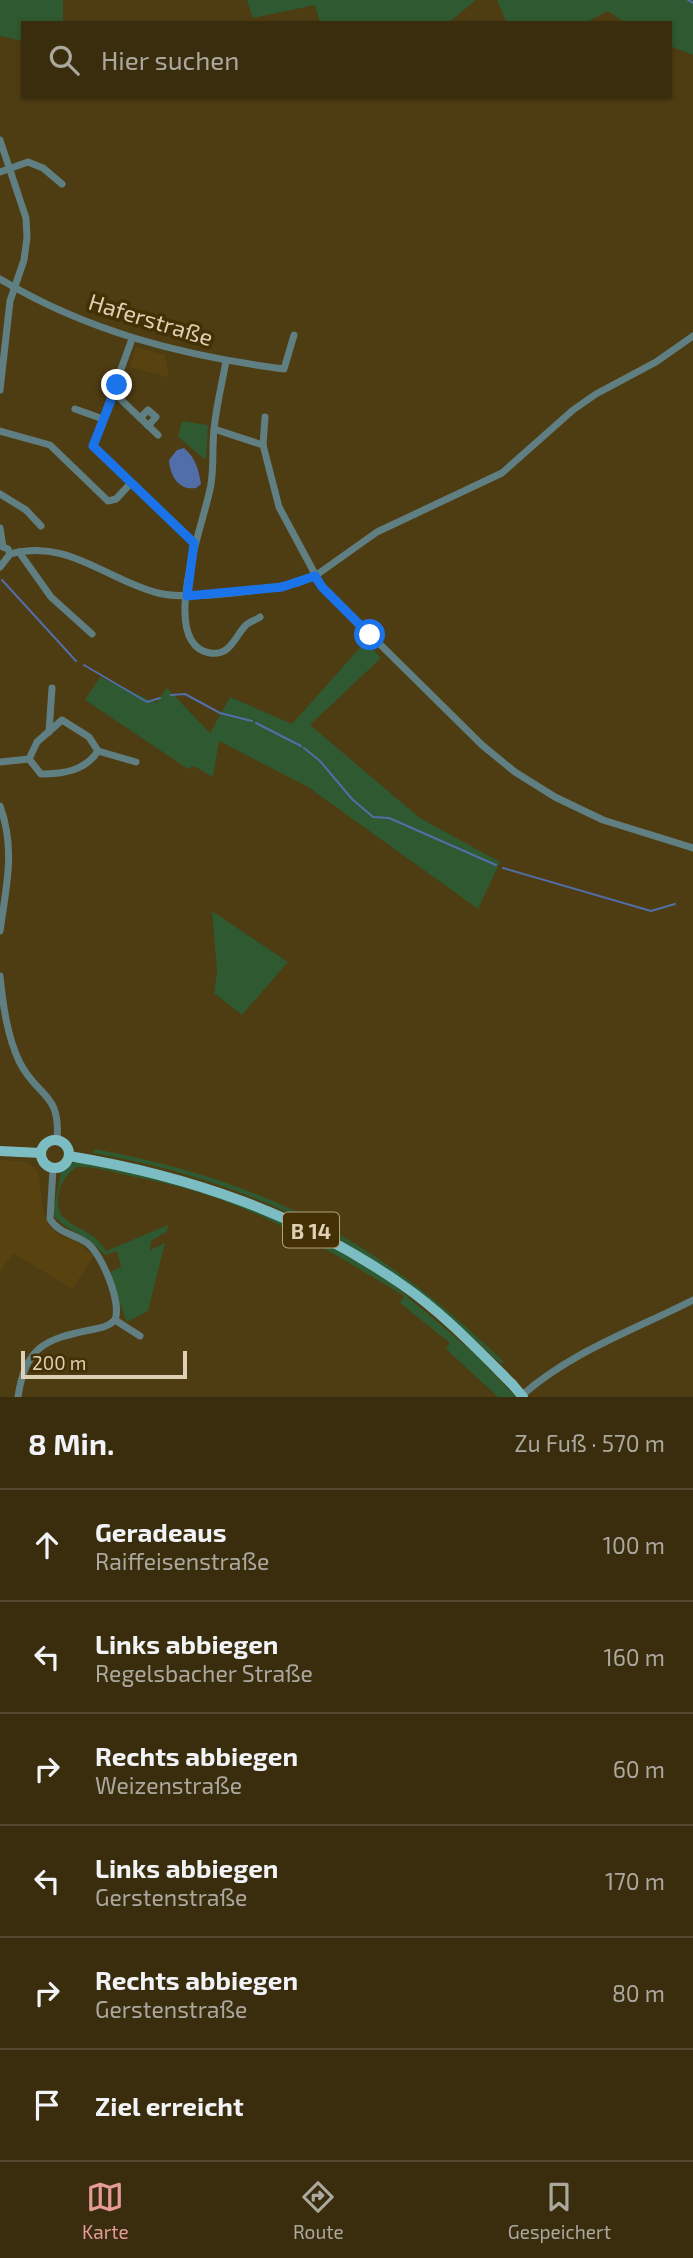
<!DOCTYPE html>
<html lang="de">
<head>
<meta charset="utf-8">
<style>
  :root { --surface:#3a2d0e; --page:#45391c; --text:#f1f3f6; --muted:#aba89e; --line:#54492e; --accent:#e69b98 }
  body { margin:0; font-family:"Exo 2",sans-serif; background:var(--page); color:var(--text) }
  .scale { position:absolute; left:21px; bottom:18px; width:166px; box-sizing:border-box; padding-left:7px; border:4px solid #ddd0b5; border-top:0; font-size:19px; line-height:24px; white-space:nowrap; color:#ddd0b5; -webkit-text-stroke:5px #433105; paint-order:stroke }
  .stop { position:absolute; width:21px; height:21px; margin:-16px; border:5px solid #1a73e8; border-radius:50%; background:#fff }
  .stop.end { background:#1a73e8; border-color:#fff; box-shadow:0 2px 7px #0008 }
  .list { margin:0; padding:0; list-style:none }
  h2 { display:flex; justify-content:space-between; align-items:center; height:91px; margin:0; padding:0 28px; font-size:30px }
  h2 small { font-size:23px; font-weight:400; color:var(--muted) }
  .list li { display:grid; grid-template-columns:46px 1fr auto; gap:21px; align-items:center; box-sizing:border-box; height:112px; padding:0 28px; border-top:2px solid var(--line) }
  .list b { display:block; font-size:26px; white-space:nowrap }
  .list p { margin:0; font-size:23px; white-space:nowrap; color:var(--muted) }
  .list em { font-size:23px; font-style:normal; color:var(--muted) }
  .icon { flex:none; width:38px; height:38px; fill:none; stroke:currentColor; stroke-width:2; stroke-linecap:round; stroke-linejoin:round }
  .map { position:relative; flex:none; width:693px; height:1397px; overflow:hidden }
  .search { position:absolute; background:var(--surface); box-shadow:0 2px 5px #0004; left:21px; right:21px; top:21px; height:77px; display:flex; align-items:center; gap:18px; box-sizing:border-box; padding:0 24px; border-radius:0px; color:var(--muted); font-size:26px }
  .sheet { height:763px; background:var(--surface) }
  nav { display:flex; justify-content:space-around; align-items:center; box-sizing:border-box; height:98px; border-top:2px solid var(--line); background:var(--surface); font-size:19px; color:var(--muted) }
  nav a { display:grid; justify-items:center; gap:4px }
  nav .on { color:var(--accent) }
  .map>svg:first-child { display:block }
  .built { fill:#574210 }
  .green { fill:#2f5930 }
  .water { fill:#526ea9 }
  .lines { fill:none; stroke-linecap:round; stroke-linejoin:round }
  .stream { stroke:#526ea9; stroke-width:2 }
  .minor { stroke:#607f82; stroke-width:7 }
  .major { stroke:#7cbdc4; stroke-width:10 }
  .major-bridge { stroke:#7cbdc4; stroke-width:10 }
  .route { stroke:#1a73e8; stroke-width:9 }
  .labels { text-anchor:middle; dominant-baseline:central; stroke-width:7; stroke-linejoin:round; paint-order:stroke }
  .shield { fill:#433105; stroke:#afa080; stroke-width:2 }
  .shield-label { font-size:21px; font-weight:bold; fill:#ddd0b5 }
  .street-label { font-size:23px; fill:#ddd0b5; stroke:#433105 }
</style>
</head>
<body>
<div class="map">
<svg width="693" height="1397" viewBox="0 0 693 1397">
  <rect width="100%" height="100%" fill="#4e3c12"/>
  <!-- built -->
  <g class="built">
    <polygon points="136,347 165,355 169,378 130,367"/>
    <polygon points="0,1160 27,1162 35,1168 39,1175 43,1210 49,1225 59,1235 76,1241 94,1256 72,1289 13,1253 0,1272"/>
  </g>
  <!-- green -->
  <g class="green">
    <polygon points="0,0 63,0 63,23 23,23 23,41 0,36"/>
    <polygon points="247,0 476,0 448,23 320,23 315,5 253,18"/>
    <polygon points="497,0 693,0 693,55 670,46 670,23 625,23 608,11 585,23 507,23"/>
    <polygon points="182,421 208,425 206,460 178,437"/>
    <polygon points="366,641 381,658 310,725 420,818 500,862 478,909 308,787 219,741 213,777 194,766 188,769 85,700 100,677 156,703 167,688 210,733 230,697 292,724"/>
    <polygon points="212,911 288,962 242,1015 214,993 217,971"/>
    <path d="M94 1149C268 1181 377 1240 504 1362L501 1364C380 1247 261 1183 93 1153Z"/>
    <path d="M76 1161 180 1181 298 1227 382 1275 474 1353 516 1397H498L446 1349 450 1343 400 1303 404 1296C313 1241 242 1196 135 1177 117 1173 96 1166 77 1167 62 1176 54 1195 60 1213 74 1231 91 1227 106 1251L168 1225 167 1231 151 1241 150 1250 165 1243 148 1311 127 1322 108 1273 121 1267 117 1251 105 1255C89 1236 62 1229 53 1214L61 1171Z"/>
  </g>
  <!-- water -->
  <path class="water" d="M184 448C196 459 198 468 201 484L196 488C178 491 170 475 169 460L177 450Z"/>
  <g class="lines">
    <!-- stream -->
    <g class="stream">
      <polyline points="688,0 693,3"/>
      <polyline points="2,580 76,661"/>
      <polyline points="84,665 147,702 160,698"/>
      <polyline points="171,695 185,694 220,713 252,721"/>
      <polyline points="256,723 301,746"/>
      <polyline points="304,748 320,761 352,799 373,817 389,818 496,865"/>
      <polyline points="503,868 651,911 675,904"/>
    </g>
    <!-- minor -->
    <g class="minor">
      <polyline points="0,140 26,218 27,238 24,260 10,301 0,390"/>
      <polyline points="0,172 28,162 43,168 62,184"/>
      <path d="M0 279C88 332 184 356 284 369L294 335"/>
      <polyline points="132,339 93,446 194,543"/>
      <path d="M226 361C222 384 216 407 214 430 212 448 214 466 211 484 207 515 155 643 210 653 231 656 235 636 246 625 249 622 256 620 260 617"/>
      <polyline points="114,393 158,435"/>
      <polyline points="75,409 103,419"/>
      <polyline points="265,417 263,445 279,507 322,587 482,745 515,772 555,797 603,820 693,848"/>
      <polyline points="140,418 148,410 156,417 148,426"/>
      <polyline points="214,429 263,445"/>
      <polyline points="0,431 50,445 108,501 116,499 130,484"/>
      <polyline points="0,494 26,510 41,526"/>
      <polyline points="0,528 3,547"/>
      <polyline points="19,552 51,597 92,634"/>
      <path d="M10 554C68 538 106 580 158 593 190 601 265 590 298 583L315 576 377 532 502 473 573 410 596 394 656 362 693 336"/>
      <polyline points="0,567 10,554 8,549 3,547"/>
      <path d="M62 720 89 737 98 751C85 771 63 774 41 774L29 759 37 742Z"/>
      <polyline points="49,732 52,688"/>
      <polyline points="98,751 136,762"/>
      <polyline points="0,762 29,759"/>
      <path d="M0 806C16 850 6 887 0 931"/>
      <path d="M0 976C3 1005 7 1035 19 1061 37 1098 61 1091 57 1140"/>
      <path d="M53 1169 50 1219C59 1234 75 1234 87 1243 102 1254 122 1303 115 1320"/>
      <polyline points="115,1320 140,1336"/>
      <path d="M18 1397C25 1347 45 1339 90 1330 100 1328 108 1327 115 1320"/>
      <path d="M520 1397C570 1352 634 1330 693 1300"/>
    </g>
    <!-- major -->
    <g class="major">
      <circle cx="55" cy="1154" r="14"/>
      <polyline points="0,1151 41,1153"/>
      <path d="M69 1156C190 1176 300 1214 401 1284 442 1312 477 1349 512 1384"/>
    </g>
    <!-- major-bridge -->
    <polyline class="major-bridge" points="512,1384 523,1397"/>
  </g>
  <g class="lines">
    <!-- route -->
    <polyline class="route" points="117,385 93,446 194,543 187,596 282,587 315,576 322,587 370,635"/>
  </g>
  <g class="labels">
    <!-- shield labels -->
    <rect class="shield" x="283" y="1212.5" width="56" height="35" rx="5"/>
    <g class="shield-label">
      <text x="311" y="1230">B 14</text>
    </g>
    <!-- street labels -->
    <g class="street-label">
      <text transform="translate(151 319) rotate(17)">Haferstraße</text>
    </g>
  </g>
</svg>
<div class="scale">200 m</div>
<div class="stop" style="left:370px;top:635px"></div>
<div class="stop end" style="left:117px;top:385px"></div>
<div class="search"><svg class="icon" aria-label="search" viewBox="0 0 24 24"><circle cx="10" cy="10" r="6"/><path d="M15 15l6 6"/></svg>Hier suchen</div>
</div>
<section class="sheet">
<h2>8 Min.<small>Zu Fuß · 570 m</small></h2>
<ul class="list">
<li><svg class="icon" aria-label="ahead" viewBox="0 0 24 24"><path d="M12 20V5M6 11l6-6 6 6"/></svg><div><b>Geradeaus</b><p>Raiffeisenstraße</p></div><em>100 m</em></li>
<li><svg class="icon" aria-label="left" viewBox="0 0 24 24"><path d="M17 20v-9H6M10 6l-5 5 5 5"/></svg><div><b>Links abbiegen</b><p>Regelsbacher Straße</p></div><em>160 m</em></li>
<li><svg class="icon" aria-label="right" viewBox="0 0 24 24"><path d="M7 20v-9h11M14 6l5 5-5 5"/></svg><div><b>Rechts abbiegen</b><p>Weizenstraße</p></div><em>60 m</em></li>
<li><svg class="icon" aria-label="left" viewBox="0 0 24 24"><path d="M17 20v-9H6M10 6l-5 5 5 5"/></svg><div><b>Links abbiegen</b><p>Gerstenstraße</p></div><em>170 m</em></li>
<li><svg class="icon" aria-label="right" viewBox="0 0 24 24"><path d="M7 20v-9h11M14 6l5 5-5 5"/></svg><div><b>Rechts abbiegen</b><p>Gerstenstraße</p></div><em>80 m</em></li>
<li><svg class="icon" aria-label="arrive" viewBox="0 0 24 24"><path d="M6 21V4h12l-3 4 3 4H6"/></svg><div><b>Ziel erreicht</b></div></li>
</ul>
</section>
<nav>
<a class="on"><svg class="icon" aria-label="map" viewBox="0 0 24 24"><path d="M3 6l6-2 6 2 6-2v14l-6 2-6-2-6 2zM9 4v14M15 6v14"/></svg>Karte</a>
<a><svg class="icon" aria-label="directions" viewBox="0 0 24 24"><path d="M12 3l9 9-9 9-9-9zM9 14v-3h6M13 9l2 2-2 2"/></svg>Route</a>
<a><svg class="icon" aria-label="saved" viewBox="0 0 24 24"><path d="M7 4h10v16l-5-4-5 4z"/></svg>Gespeichert</a>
</nav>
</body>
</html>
